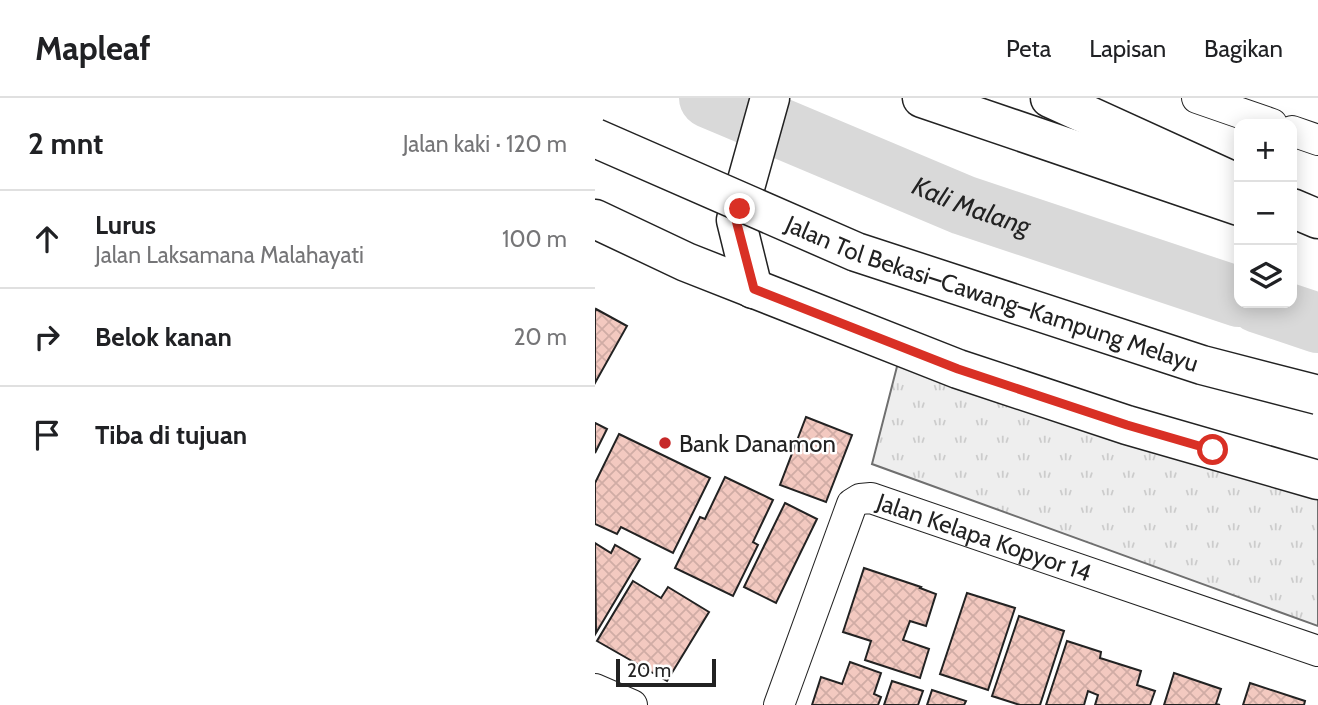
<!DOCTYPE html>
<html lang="id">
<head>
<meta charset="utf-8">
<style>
  :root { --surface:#fff; --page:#f2f2f2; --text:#202124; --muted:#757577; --line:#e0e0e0 }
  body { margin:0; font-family:Cabin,sans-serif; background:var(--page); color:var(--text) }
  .controls { position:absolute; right:21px; top:21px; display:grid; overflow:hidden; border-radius:14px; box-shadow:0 4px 18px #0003 }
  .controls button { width:63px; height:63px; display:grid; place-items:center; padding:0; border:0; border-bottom:2px solid var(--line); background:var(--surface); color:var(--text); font:35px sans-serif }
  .scale { position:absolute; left:21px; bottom:18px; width:100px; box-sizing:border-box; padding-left:7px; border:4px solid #222; border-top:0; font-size:19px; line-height:24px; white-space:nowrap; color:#222; -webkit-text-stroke:5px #fff; paint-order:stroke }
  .stop { position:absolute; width:21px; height:21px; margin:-16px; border:5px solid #d93025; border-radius:50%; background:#fff }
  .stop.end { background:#d93025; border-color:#fff; box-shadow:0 2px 7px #0008 }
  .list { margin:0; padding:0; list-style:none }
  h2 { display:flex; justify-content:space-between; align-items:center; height:91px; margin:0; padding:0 28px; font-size:30px }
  h2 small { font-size:23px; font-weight:400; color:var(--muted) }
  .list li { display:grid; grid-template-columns:46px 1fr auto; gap:21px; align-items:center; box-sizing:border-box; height:98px; padding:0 28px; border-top:2px solid var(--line) }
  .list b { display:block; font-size:26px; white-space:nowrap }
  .list p { margin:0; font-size:23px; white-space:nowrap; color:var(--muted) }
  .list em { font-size:23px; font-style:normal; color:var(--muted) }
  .icon { flex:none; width:38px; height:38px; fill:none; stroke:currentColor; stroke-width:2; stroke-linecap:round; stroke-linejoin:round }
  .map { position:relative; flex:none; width:723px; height:607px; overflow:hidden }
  header { display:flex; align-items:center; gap:42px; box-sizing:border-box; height:98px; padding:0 35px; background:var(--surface); border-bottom:2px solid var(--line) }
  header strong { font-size:33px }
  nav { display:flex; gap:38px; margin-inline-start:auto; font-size:24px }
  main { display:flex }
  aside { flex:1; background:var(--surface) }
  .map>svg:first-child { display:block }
  .grass { fill:url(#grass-tufts); stroke:#6f6f6f; stroke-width:2 }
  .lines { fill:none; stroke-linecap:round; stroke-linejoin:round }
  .river { stroke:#d9d9d9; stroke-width:60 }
  .building { fill:url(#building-cross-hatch); stroke:#222; stroke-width:2 }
  .minor-casing { stroke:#222; stroke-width:32 }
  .primary-casing { stroke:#222; stroke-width:41 }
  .motorway-casing { stroke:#222; stroke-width:41 }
  .minor { stroke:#fff; stroke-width:30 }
  .primary { stroke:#fff; stroke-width:38 }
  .motorway { stroke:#fff; stroke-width:38 }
  .motorway-bridge-casing { stroke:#222; stroke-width:41; stroke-linecap:butt }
  .motorway-bridge { stroke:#fff; stroke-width:38 }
  .route { stroke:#d93025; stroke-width:9 }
  .poi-dot { fill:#c62828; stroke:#fff; stroke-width:2.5 }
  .labels { text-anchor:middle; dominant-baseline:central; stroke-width:5; stroke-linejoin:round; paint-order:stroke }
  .street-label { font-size:24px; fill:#222; stroke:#fff }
  .poi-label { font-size:24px; fill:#222; stroke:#fff; text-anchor:start }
  .water-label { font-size:26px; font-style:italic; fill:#222; stroke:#fff }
</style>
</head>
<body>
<header>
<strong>Mapleaf</strong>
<nav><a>Peta</a><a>Lapisan</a><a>Bagikan</a></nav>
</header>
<main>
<aside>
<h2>2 mnt<small>Jalan kaki · 120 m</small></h2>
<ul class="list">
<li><svg class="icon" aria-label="ahead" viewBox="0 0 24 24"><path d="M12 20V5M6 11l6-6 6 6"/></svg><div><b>Lurus</b><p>Jalan Laksamana Malahayati</p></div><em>100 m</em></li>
<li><svg class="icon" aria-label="right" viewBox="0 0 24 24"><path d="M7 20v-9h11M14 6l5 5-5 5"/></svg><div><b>Belok kanan</b></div><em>20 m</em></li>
<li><svg class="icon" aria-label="arrive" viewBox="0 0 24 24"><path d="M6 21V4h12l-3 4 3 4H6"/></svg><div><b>Tiba di tujuan</b></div></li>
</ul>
</aside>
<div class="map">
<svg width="723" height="607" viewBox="0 0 723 607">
  <defs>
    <pattern id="grass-tufts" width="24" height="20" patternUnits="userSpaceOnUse" patternTransform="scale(1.75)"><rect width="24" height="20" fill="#eee"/><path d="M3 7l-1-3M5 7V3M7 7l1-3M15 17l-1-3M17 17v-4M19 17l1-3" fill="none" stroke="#ccc"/></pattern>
    <pattern id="building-cross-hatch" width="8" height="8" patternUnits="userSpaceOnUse" patternTransform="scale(1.75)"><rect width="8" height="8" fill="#f3c9c0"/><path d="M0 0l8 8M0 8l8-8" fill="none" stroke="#d0aca5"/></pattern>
  </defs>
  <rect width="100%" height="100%" fill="#fff"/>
  <!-- grass -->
  <polygon class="grass" points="307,249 723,382 723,528 277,366"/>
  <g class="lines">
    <!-- river -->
    <g class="river">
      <path id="s1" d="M114 0 368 107 644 199"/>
      <polyline points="663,205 723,225"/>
    </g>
  </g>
  <!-- building -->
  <g class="building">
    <polygon points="1,211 32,228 0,285 0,214"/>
    <polygon points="211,319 257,337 231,404 185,387"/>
    <polygon points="0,325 12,331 0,355"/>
    <polygon points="24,336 115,380 78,455 26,429 22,436 0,426 0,385"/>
    <polygon points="130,379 178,402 158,444 163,447 138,498 80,470 105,419 110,421"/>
    <polygon points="190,405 222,421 181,505 149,489"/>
    <polygon points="0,445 16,455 20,447 45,461 1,535"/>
    <polygon points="269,470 326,489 325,490 341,496 331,528 315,523 308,542 334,551 325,580 270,562 276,543 248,534"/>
    <polygon points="38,483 66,500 73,489 114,514 72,583 2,543"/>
    <polygon points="372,495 420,510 393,592 345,576"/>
    <polygon points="424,518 469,533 445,607 425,607 397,598"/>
    <polygon points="472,543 506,554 505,560 546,573 542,587 560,593 555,607 500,607 503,597 493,593 489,607 451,607"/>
    <polygon points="255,564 286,575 279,596 286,599 283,607 217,607 226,579 247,586"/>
    <polygon points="579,575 626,591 621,606 625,607 569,607"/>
    <polygon points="297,583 328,593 323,607 289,607"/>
    <polygon points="655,585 710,603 709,607 648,607"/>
    <polygon points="337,592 371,603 369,607 332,607"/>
  </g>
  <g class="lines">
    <defs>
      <g id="minor">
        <polyline points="602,0 677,26"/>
        <polyline points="697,33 723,42"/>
        <polyline points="0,591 37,607"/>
        <path id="s2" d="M184 607 257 406 265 401 276 400 723 553"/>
      </g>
      <g id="primary">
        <polyline points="0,121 91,164 363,271 532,327 723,382"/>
        <polyline points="158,191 141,122 175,0"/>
      </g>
      <g id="motorway">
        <polyline points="327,0 644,108"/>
        <polyline points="455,0 635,82"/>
        <polyline points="697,110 723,121"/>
      </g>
    </defs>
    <!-- minor casing -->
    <use href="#minor" class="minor-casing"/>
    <!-- primary casing -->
    <use href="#primary" class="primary-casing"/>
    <!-- motorway casing -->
    <use href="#motorway" class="motorway-casing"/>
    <!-- minor -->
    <use href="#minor" class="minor"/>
    <!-- primary -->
    <use href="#primary" class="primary"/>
    <!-- motorway -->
    <use href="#motorway" class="motorway"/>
    <defs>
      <g id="motorway-bridge">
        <path id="s3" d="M0 40 261 154 607 267 723 297"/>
      </g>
    </defs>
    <!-- motorway-bridge casing -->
    <use href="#motorway-bridge" class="motorway-bridge-casing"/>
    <!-- motorway-bridge -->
    <use href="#motorway-bridge" class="motorway-bridge"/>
  </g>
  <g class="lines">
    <!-- route -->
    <polyline class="route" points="145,111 141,122 159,191 363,271 532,327 618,352"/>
  </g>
  <!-- markers -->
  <circle class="poi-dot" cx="70" cy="345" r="7"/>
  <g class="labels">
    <!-- street labels -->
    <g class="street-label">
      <text stroke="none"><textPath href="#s3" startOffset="427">Jalan Tol Bekasi–Cawang–Kampung Melayu</textPath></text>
      <text stroke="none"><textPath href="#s2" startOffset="354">Jalan Kelapa Kopyor 14</textPath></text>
    </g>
    <!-- poi labels -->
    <g class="poi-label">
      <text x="84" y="345">Bank Danamon</text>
    </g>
    <!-- water labels -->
    <g class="water-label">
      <text stroke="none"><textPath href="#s1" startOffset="284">Kali Malang</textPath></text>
    </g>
  </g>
</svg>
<div class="controls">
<button>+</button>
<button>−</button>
<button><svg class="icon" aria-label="layers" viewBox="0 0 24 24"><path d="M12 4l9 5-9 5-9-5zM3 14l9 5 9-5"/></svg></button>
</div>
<div class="scale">20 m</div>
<div class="stop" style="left:618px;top:352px"></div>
<div class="stop end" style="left:145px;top:111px"></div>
</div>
</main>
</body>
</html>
